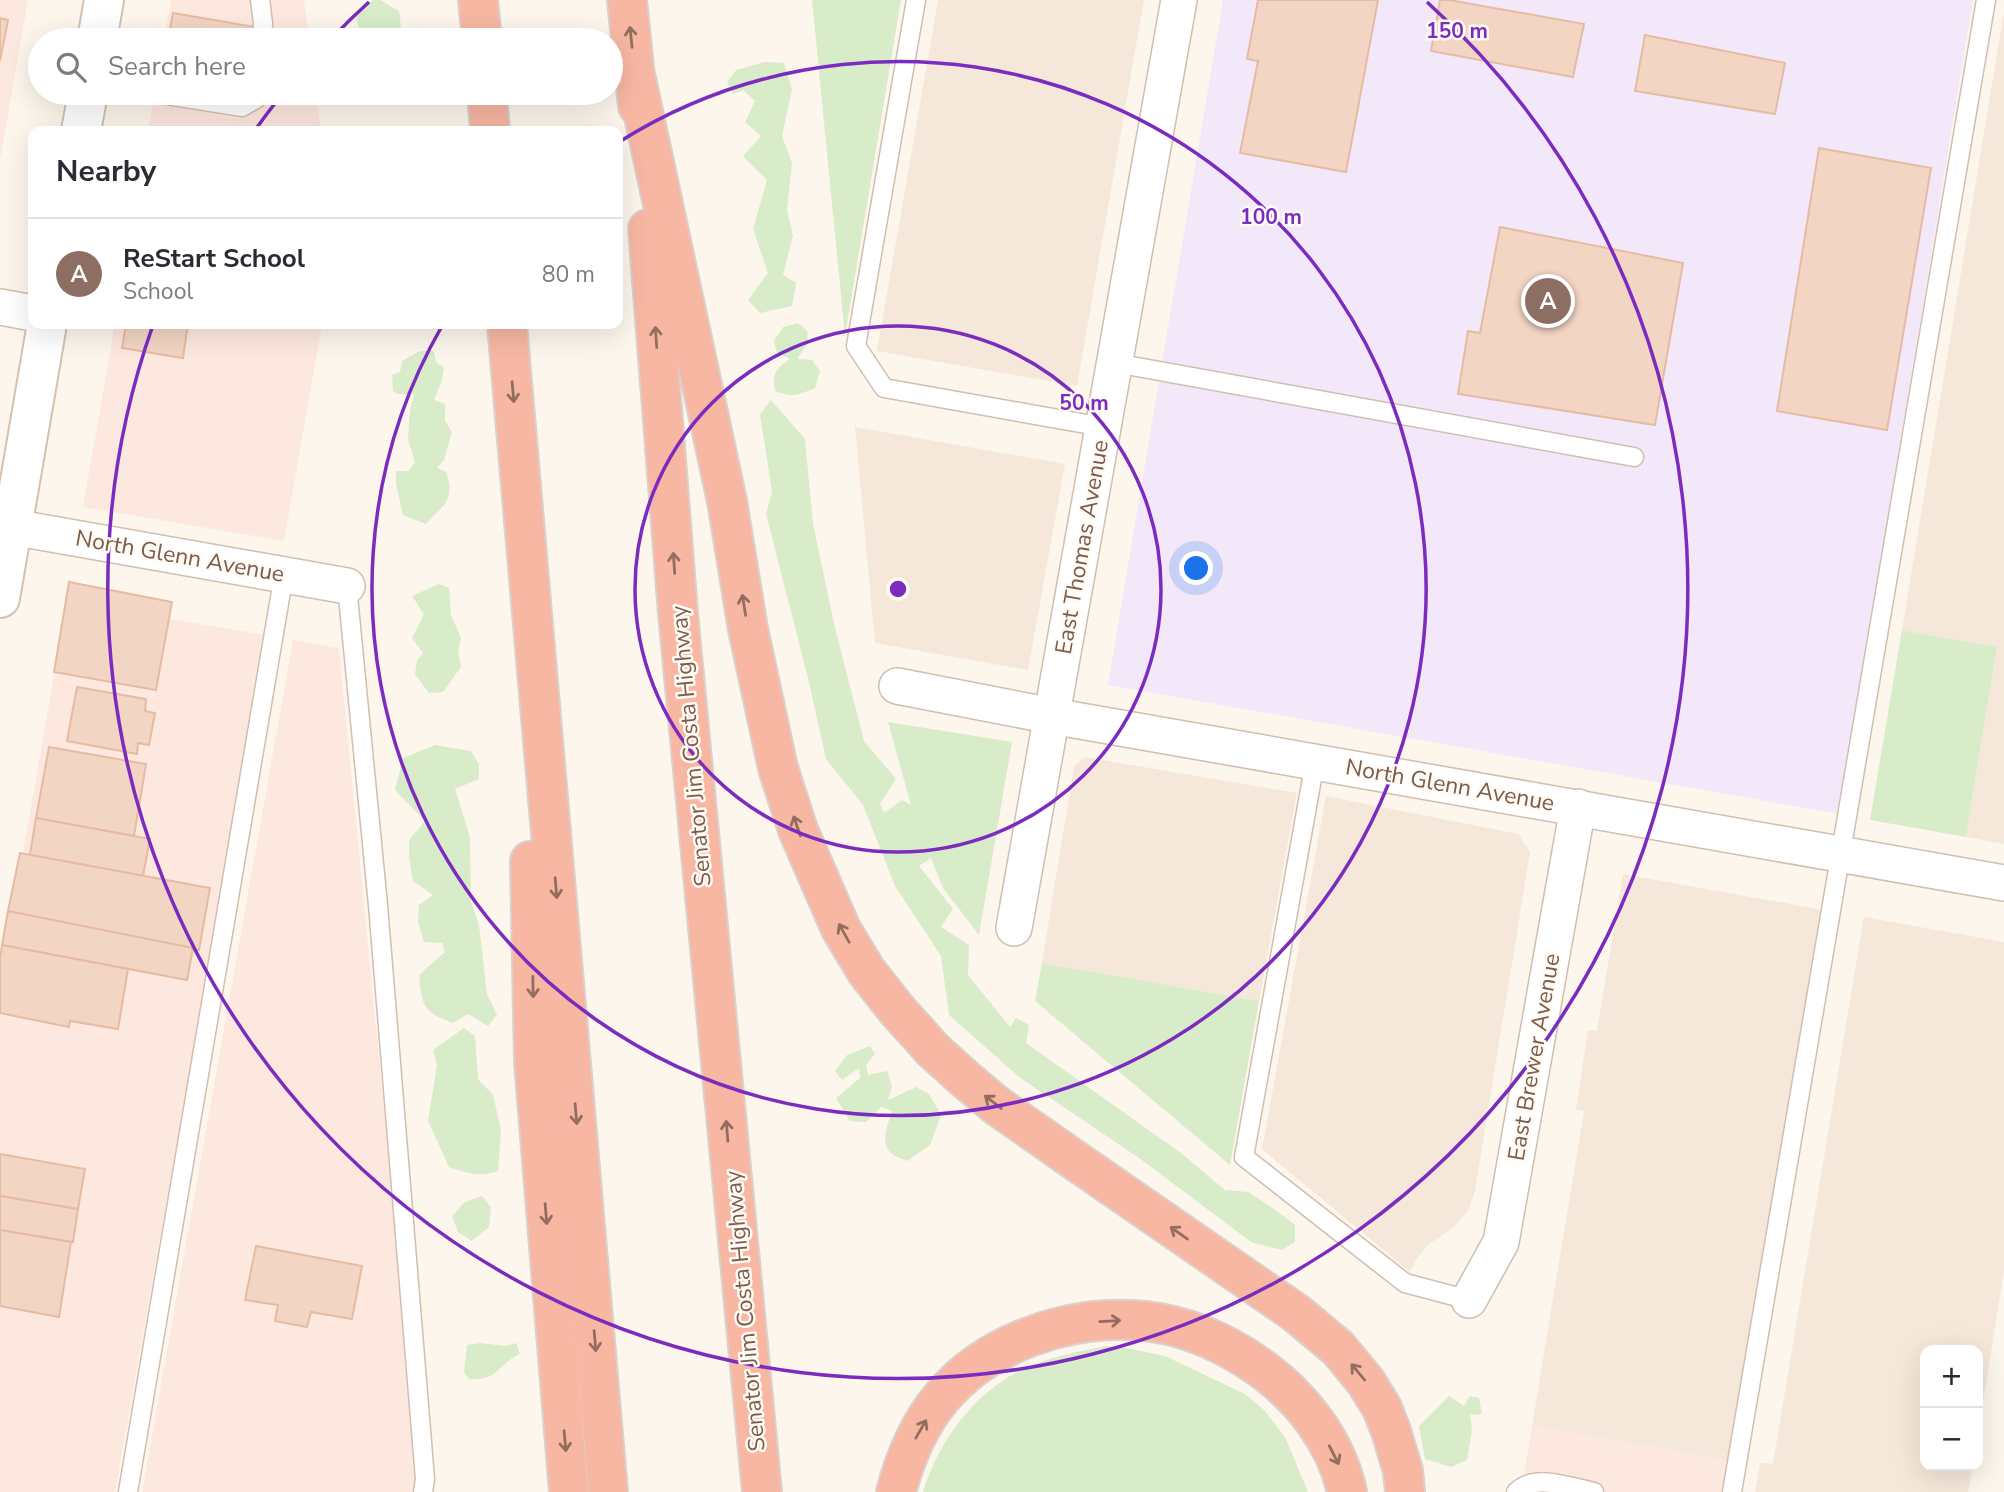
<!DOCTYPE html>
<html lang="en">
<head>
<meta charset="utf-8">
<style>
  :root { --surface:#fff; --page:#f2f2f3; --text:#2b2b33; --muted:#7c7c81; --line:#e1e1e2; --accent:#7c3aed }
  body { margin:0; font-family:"Nunito Sans",sans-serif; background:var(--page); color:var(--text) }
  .controls { position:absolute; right:21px; bottom:21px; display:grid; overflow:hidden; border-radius:14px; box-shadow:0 7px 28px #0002 }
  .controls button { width:63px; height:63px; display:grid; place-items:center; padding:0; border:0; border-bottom:2px solid var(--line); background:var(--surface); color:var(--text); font:35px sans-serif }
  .you { position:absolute; left:1197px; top:569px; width:24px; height:24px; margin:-18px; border:5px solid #fff; border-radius:50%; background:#1a73e8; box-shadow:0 0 0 10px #1a73e833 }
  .badge { display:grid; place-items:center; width:46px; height:46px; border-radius:50%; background:var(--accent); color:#fff; font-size:23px; font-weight:700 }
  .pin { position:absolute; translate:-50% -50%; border:4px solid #fff; box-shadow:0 2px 7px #0006 }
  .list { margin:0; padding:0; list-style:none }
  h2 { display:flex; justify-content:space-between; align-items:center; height:91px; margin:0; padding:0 28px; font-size:30px }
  h2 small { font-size:23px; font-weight:400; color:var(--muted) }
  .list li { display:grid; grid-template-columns:46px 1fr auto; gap:21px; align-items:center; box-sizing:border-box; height:112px; padding:0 28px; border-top:2px solid var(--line) }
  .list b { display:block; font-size:26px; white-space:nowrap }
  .list p { margin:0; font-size:23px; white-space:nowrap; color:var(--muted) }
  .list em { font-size:23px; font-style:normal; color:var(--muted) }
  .icon { flex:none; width:38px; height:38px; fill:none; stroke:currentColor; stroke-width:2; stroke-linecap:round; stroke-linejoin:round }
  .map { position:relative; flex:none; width:2004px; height:1492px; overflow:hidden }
  .search { position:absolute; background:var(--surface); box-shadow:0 7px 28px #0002; left:28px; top:28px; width:595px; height:77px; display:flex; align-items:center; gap:18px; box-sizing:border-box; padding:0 24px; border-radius:38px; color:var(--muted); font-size:26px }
  .panel { position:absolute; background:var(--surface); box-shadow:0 7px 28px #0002; left:28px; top:126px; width:595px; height:203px; border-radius:14px }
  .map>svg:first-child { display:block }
  .residential { fill:#f5e8da }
  .commercial { fill:#fde8e0 }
  .education { fill:#f3e8fa }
  .green { fill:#d8ecc9 }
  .building { fill:#f3d5c3; stroke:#e6bba3; stroke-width:2 }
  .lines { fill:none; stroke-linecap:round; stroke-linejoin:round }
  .lane-casing { stroke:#d1beb0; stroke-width:21 }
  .street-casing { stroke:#d1beb0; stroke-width:38 }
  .secondary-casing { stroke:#d6c0b0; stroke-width:42 }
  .highway-casing { stroke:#dad1cd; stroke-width:42 }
  .lane { stroke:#fff; stroke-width:18 }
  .street { stroke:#fff; stroke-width:35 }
  .secondary { stroke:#fff; stroke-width:38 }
  .highway { stroke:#f7b7a3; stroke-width:38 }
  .oneway { stroke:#936e5e }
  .ring { fill:none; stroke:#7b2cbf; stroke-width:3.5 }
  .labels { text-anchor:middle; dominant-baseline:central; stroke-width:5; stroke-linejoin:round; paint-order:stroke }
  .street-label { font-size:23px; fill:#7a5c4d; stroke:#fffaf3 }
  .centre { fill:#7b2cbf; stroke:#fffaf3; stroke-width:3.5 }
  .ring-label { font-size:21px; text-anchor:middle; font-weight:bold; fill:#7b2cbf; stroke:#fffaf3; stroke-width:5; stroke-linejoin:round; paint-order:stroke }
</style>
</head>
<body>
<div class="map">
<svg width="2004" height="1492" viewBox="0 0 2004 1492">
  <rect width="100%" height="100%" fill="#fdf6ec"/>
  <!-- residential -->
  <g class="residential">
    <polygon points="938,0 1144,0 1077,386 877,351"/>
    <polygon points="2004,12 2004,844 1966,837 1997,647 1902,630"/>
    <polygon points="855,427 1065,464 1028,670 875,643"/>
    <polygon points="1085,757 1297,793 1259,1001 1042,963 1074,766"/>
    <polygon points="1326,796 1518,834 1530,852 1475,1191 1468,1211 1455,1226 1428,1245 1417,1258 1410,1272 1262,1149"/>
    <polygon points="1623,874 1829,911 1737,1462 1532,1426 1584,1111 1576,1109 1588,1030 1597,1031"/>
    <polygon points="1864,917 2004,942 2004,1271 1978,1433 1978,1350 1925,1350 1925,1466 1973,1466 1968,1492 1755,1492 1760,1463 1773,1464"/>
  </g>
  <!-- commercial -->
  <g class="commercial">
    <polygon points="0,0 28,0 0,160"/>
    <polygon points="171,0 304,0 309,40 164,40"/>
    <polygon points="155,93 316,93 321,131 148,131"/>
    <polygon points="115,324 322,324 284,541 83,507"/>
    <polygon points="67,602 267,635 115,1492 0,1492 0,983"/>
    <polygon points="293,640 339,648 396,1233 431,1446 425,1492 142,1492"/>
    <polygon points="1532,1426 1737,1462 1735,1473 1722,1492 1521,1492"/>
  </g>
  <!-- education -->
  <polygon class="education" points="1223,0 1973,0 1839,814 1108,685"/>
  <!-- green -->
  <g class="green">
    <polygon points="373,0 380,0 399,11 401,27 397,40 365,40 356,20 358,11"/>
    <polygon points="812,0 901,0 845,336"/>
    <polygon points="765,62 784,63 792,89 782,136 792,163 787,210 793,236 783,275 796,283 792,306 760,313 748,300 768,273 753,229 767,180 743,156 761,136 745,122 755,101 743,90 733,94 727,82 736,70"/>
    <path d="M798 323 807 331 808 343 797 359 812 360 820 371 815 388C799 395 792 398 775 391 772 373 776 369 790 359L777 353 774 341 783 327Z"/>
    <path d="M420 351H434L436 362 444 368 442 380 434 400 445 404V421L452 432 444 460 437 468 446 472C456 500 443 505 426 524L403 515 396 484V471H409L415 462 408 440 410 411 414 394H398L393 391 392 375 400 372 402 361Z"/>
    <polygon points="771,400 805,439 813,524 835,628 864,741 896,779 880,804 884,813 902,800 911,805 888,722 1012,742 979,935 943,888 931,858 919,866 953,909 941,927 969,945 968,975 1010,1027 1016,1018 1029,1025 1026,1043 1181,1153 1225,1190 1248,1192 1274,1209 1295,1225 1295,1242 1282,1250 1251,1242 1139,1158 1019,1077 949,1015 941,956 895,886 863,805 826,759 808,678 766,514 772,492 760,414"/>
    <polygon points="439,584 449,588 451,615 461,638 458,650 461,667 443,692 429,693 415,674 417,660 423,653 412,638 424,614 412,596"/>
    <polygon points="1902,630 1997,647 1966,837 1870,820"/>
    <path d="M435 745 471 751 479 764V779L455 789 470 837 471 902 479 925 487 994 497 1015 488 1026 468 1014 453 1023C423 1012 422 1006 419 975L445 952 442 943 424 942 418 922 419 905 433 895 413 881 409 857V840L425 821 395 790 403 758Z"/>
    <polygon points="1042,963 1259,1001 1230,1165 1035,1001"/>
    <path d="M464 1028 475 1036 478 1079 493 1095 501 1130 498 1171C480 1178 467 1173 449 1167L428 1121 437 1065 433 1050Z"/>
    <path d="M870 1046 875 1054 866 1065 868 1075 887 1071 892 1086 888 1100 916 1087 929 1094 941 1115 930 1145 907 1161C903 1159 896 1157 892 1154 879 1143 888 1124 892 1111L881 1107 866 1122 850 1121 836 1098 860 1078 859 1068 842 1080 835 1071 847 1055Z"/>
    <polygon points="482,1196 491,1207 489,1227 472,1241 458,1232 452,1216 465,1202"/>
    <path d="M481 1343 505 1346 516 1343 520 1354C496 1365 500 1381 469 1379L464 1372 467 1345Z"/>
    <path d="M1107 1346 1122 1347 1165 1356 1245 1394 1264 1410 1285 1437 1308 1492H923C938 1441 975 1392 1023 1369 1050 1357 1079 1351 1107 1346Z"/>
    <polygon points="1449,1396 1464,1406 1470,1396 1479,1398 1482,1414 1470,1415 1472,1430 1467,1460 1451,1467 1425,1459 1419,1426"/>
  </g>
  <!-- building -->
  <g class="building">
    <polygon points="1258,0 1378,0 1346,172 1240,153 1258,61 1247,59"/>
    <polygon points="1440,0 1449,0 1584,24 1573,77 1431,51"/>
    <polygon points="173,13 255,27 252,40 168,40"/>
    <polygon points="0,18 8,20 0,61"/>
    <polygon points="1645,35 1785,63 1775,114 1635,91"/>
    <polygon points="1819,148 1931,168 1887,430 1777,411"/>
    <polygon points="1500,227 1683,263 1655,425 1458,394 1468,331 1480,333"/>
    <polygon points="126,324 188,324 183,358 122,348"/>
    <polygon points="69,582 172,602 156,690 54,672"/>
    <polygon points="77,687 146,699 145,711 155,713 149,745 138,743 137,754 67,741"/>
    <polygon points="49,747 146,764 134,836 36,818"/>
    <polygon points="36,818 150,839 143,876 30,855"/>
    <polygon points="20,853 210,888 199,950 8,911"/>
    <polygon points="8,911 193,948 187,980 2,945"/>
    <polygon points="2,945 128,969 118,1029 70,1021 69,1027 0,1013 0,958"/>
    <polygon points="0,1154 85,1169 78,1209 0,1196"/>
    <polygon points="0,1196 78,1209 73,1242 0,1230"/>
    <polygon points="0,1230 71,1242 59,1317 0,1306"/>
    <polygon points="256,1246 362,1266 352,1319 311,1312 307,1327 275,1321 278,1305 245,1300"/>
  </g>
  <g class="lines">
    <defs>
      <g id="lane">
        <polyline points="260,0 263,23 262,40"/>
        <polyline points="916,0 856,346 884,388 1103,427"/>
        <polyline points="154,93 242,107 256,99 256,93"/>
        <polyline points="1115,363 1634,457"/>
        <polyline points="347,586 378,905 425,1479 423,1492"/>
        <polyline points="1315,762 1244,1157 1405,1283 1469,1300"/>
        <polyline points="128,1492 284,574"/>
        <path d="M1516 1492C1535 1473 1570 1487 1594 1492"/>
        <polyline points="1732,1492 1986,0"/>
      </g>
      <g id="street">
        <polyline points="0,307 33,313"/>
        <polyline points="12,527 347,586"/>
        <polyline points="897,686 1052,716 2004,883"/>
        <polyline points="1014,928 1179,0"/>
        <polyline points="1469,1300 1501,1242 1578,807"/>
      </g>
      <g id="secondary">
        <polyline points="97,40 104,0"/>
        <polyline points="81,131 88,93"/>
        <polyline points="0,598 47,324"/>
      </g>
      <g id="highway">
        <polyline points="478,0 482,40"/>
        <polyline points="627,0 638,106"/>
        <polyline points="636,79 727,501 748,629 778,768 798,830 841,929 867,972 897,1010 933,1050 965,1079 996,1105 1073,1159 1296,1313 1338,1348 1366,1382 1382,1408 1391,1431 1403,1471 1405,1492"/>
        <polyline points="487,93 490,131"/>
        <polyline points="648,229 678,613 762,1492"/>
        <polyline points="507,324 608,1492"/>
        <polyline points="530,861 534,1062 569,1492"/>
        <path d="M896 1492C905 1458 919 1424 942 1397 989 1341 1072 1314 1144 1321 1186 1325 1227 1344 1261 1368 1302 1398 1336 1441 1347 1492"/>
      </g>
    </defs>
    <!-- lane casing -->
    <use href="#lane" class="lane-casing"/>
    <!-- street casing -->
    <use href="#street" class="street-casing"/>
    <!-- secondary casing -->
    <use href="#secondary" class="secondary-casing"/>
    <!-- highway casing -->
    <use href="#highway" class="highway-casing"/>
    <!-- lane -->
    <use href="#lane" class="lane"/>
    <!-- street -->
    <use href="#street" class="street"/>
    <!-- secondary -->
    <use href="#secondary" class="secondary"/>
    <!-- highway -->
    <use href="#highway" class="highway"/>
  </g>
  <!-- one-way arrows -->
  <defs><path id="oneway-shaft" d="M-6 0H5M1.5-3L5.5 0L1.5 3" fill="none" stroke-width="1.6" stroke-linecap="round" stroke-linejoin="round" transform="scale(1.75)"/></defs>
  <g class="oneway">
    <use href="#oneway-shaft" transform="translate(631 37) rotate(-96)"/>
    <use href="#oneway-shaft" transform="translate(656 337) rotate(-94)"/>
    <use href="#oneway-shaft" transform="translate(513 392) rotate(85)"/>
    <use href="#oneway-shaft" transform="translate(674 563) rotate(-94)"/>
    <use href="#oneway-shaft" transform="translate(744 605) rotate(-99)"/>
    <use href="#oneway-shaft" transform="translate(797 826) rotate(-109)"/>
    <use href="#oneway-shaft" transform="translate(556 888) rotate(85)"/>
    <use href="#oneway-shaft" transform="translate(844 933) rotate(-119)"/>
    <use href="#oneway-shaft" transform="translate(533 987) rotate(89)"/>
    <use href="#oneway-shaft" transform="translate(993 1102) rotate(-142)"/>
    <use href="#oneway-shaft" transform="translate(576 1114) rotate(85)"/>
    <use href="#oneway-shaft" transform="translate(727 1131) rotate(-95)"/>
    <use href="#oneway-shaft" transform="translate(546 1214) rotate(85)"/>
    <use href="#oneway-shaft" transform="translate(1179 1233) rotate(-145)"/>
    <use href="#oneway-shaft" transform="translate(1110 1321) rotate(-3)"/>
    <use href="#oneway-shaft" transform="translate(595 1341) rotate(85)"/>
    <use href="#oneway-shaft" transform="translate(1358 1372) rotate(-130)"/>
    <use href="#oneway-shaft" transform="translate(921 1429) rotate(-60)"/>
    <use href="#oneway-shaft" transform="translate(565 1441) rotate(85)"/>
    <use href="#oneway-shaft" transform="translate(1334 1455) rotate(63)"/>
  </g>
  <!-- distance rings -->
  <g class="ring">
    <circle cx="898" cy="589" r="263"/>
    <path d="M619 142A527 527 0 1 1 442 326"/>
    <path d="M255 130A790 790 0 0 1 280 97M330 40A790 790 0 0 1 369 2M1427 2A790 790 0 1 1 153 325"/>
  </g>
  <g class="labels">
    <!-- street labels -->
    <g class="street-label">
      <text transform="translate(1082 547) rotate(-80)">East Thomas Avenue</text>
      <text transform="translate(180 556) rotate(10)">North Glenn Avenue</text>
      <text transform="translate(691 746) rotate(-95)">Senator Jim Costa Highway</text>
      <text transform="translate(1450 785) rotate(10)">North Glenn Avenue</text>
      <text transform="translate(1534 1057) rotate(-80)">East Brewer Avenue</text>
      <text transform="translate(745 1311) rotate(-95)">Senator Jim Costa Highway</text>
    </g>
  </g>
  <circle cx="898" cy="589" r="10" class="centre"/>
  <g class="ring-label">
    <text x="1457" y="38">150 m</text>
    <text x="1271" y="224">100 m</text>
    <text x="1084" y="410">50 m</text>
  </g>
</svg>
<div class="controls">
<button>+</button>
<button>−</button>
</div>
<div class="you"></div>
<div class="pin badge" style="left:1548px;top:301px;background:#8d6e63">A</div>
<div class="search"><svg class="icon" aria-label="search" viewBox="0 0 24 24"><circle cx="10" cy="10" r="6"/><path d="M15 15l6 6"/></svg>Search here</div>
<section class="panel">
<h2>Nearby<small></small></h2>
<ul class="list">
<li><span class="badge" style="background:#8d6e63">A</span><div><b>ReStart School</b><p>School</p></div><em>80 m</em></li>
</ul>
</section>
</div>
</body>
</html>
